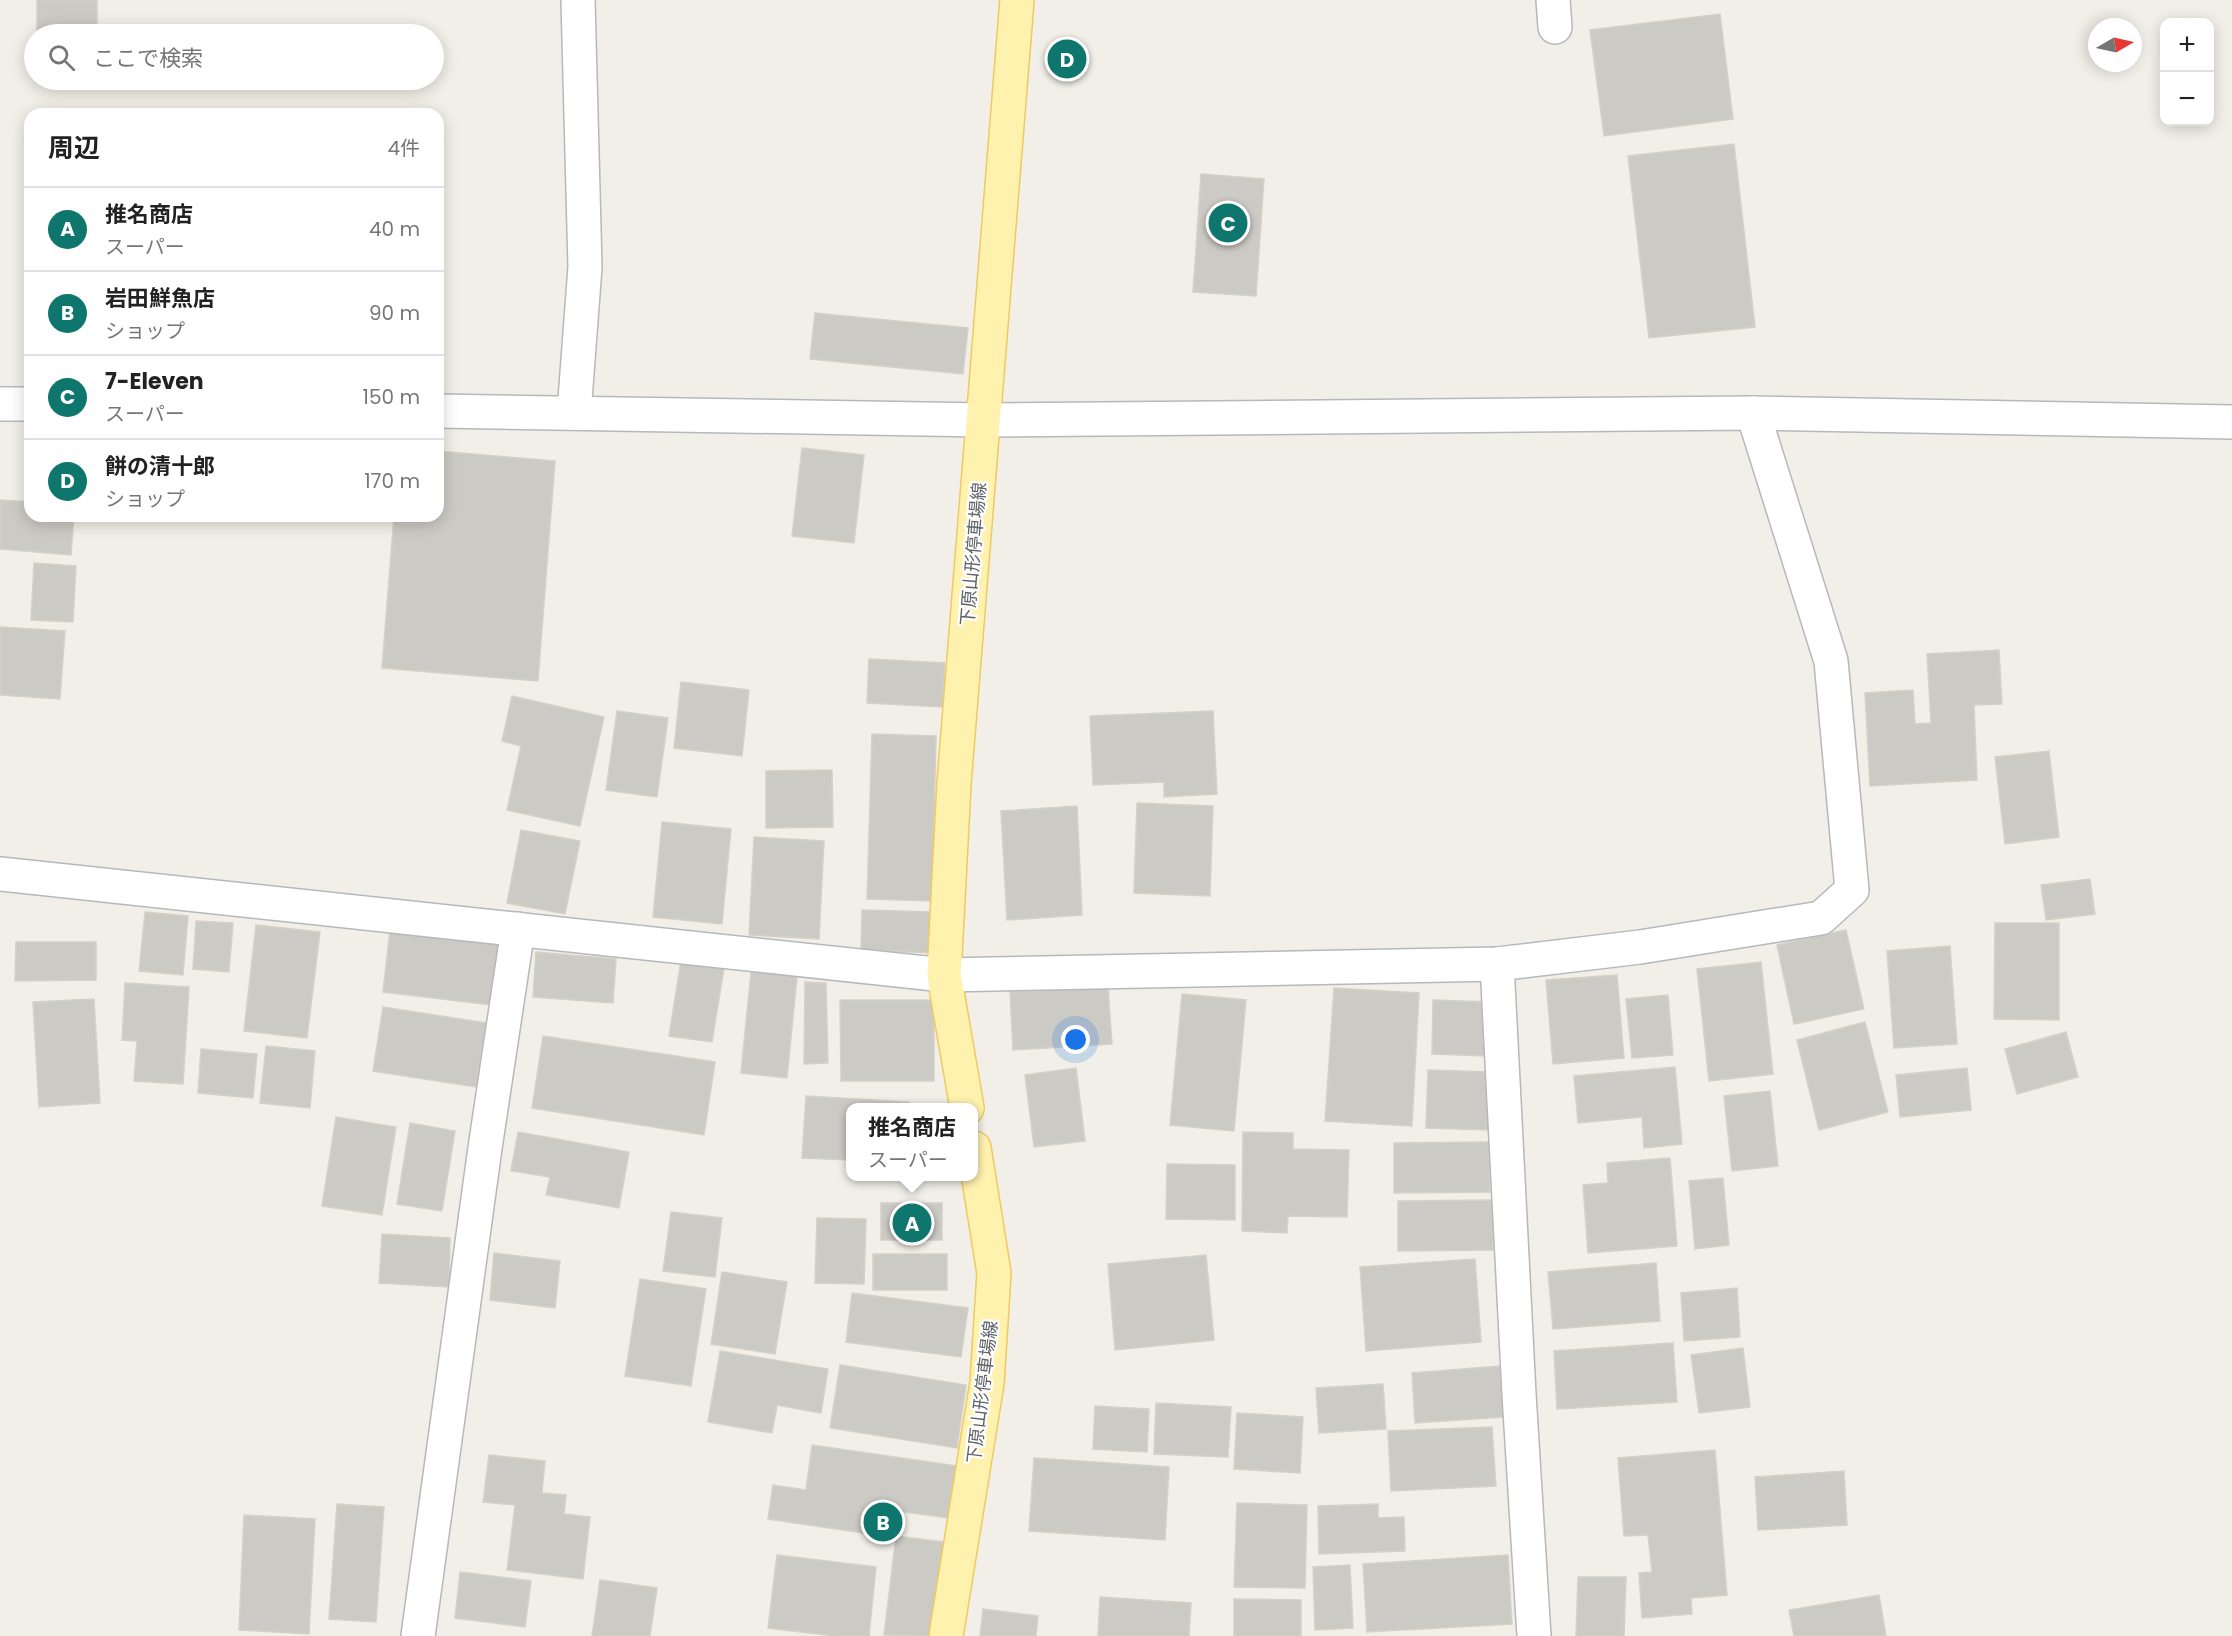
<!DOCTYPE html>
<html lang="ja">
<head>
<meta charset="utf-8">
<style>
  :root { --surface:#fff; --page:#f2f2f2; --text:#222; --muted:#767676; --line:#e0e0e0; --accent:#0f766e }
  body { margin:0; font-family:Poppins,"Noto Sans JP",sans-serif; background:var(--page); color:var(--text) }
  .controls { position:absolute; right:18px; top:18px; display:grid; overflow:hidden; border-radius:12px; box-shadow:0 3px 15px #0003 }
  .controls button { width:54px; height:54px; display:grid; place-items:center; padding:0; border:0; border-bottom:2px solid var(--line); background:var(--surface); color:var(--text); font:30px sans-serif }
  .compass { position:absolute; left:2088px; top:18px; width:54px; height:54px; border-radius:50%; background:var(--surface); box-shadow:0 3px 15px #0003; rotate:81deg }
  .you { position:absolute; left:1076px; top:1040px; width:21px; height:21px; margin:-15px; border:4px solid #fff; border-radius:50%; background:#1a73e8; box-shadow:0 0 0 9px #1a73e833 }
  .badge { display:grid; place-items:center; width:39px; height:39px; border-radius:50%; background:var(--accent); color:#fff; font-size:20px; font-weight:700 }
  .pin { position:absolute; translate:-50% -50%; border:3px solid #fff; box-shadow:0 2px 6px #0006 }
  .popup { position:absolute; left:846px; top:1103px; width:132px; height:78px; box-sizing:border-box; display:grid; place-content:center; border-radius:12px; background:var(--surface); filter:drop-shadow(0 2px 4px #0005); font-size:20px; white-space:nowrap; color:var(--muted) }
  .popup b { font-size:22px; color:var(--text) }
  .popup::after { content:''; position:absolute; left:50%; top:100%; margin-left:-12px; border:12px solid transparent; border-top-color:var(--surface) }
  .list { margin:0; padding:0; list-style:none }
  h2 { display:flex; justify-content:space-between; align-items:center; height:78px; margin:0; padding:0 24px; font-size:26px }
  h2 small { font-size:20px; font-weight:400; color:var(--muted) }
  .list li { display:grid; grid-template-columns:39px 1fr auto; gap:18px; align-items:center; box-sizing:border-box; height:84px; padding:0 24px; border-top:2px solid var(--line) }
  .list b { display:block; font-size:22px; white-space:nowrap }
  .list p { margin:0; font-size:20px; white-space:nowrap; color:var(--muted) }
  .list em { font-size:20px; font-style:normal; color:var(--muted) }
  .icon { flex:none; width:33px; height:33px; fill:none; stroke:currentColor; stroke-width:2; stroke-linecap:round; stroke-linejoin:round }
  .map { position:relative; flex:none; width:2232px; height:1636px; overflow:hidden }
  .search { position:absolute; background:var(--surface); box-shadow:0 3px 15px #0003; left:24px; top:24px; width:420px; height:66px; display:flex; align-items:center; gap:15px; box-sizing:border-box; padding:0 21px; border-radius:33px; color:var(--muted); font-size:22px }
  .panel { position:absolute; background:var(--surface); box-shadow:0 3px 15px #0003; left:24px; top:108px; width:420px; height:414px; border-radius:18px }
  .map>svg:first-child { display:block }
  .building { fill:#cccac5; stroke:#d6d1c6; stroke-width:1.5 }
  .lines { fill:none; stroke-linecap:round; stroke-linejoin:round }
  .minor-casing { stroke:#b5b8bc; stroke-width:36 }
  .major-casing { stroke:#f2c960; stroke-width:36 }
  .minor { stroke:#fff; stroke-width:33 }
  .major { stroke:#fff2af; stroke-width:33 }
  .labels { text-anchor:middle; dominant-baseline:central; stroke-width:4.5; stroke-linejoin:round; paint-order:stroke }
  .street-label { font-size:18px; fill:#5f6368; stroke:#fff }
</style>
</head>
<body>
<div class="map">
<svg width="2232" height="1636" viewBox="0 0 2232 1636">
  <rect width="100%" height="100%" fill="#f1efe8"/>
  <!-- building -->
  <g class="building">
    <rect x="37" y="0" width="60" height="34"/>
    <polygon points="1720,14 1733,119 1604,136 1590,30"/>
    <polygon points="170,30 170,34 112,34 112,31"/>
    <polygon points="1734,144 1755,327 1649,338 1628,156"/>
    <polygon points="1201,174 1264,179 1256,296 1193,292"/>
    <polygon points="815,313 968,328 963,374 810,359"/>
    <polygon points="802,448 864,455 854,543 792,536"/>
    <polygon points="438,451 555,461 538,681 382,668 394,516 438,516"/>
    <polygon points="0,500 30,502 30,516 74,516 71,555 0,549"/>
    <polygon points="34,563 76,566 73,622 31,620"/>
    <polygon points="0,627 65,631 60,699 0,695"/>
    <polygon points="1999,650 2002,704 1974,705 1977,780 1870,786 1865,693 1913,690 1915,724 1931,723 1927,654"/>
    <polygon points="869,659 945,663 943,707 867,703"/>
    <polygon points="681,682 749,690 742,756 674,748"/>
    <polygon points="512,696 604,717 580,826 507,810 521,746 502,741"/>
    <polygon points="617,711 668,718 657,797 606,790"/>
    <polygon points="1213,711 1217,794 1164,797 1164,782 1093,785 1090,716"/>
    <polygon points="872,734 936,736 932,901 867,899"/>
    <polygon points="2049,751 2059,837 2005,844 1995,757"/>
    <polygon points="832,770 833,827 766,828 766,771"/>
    <polygon points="1137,803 1213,806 1210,896 1134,893"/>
    <polygon points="1077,806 1082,915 1007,920 1001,811"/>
    <polygon points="662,822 731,829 722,924 653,917"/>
    <polygon points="521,830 580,841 565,914 507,903"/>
    <polygon points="754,837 824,841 819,939 749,935"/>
    <polygon points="2090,879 2095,914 2046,920 2041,885"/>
    <polygon points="862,910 934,912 933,953 861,950"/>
    <polygon points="145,912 188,916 183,975 139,971"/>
    <polygon points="196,921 233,923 229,972 193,969"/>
    <polygon points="1995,923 2059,923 2059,1020 1994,1019"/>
    <polygon points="256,925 320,932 307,1038 244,1031"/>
    <polygon points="390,930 499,943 492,1005 383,992"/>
    <polygon points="1846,930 1864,1009 1794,1024 1777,945"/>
    <polygon points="16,942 96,942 96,980 15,981"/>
    <polygon points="1950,946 1957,1044 1894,1048 1887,951"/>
    <polygon points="536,952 616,959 613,1003 533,997"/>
    <polygon points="681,961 724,968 712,1042 669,1036"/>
    <polygon points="1761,962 1773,1074 1709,1081 1697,969"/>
    <polygon points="751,972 797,977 787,1078 741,1073"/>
    <polygon points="1617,975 1624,1058 1553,1064 1546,980"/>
    <polygon points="805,982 826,983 828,1063 804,1064"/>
    <polygon points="125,983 189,987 183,1084 134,1081 137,1041 122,1040"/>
    <polygon points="1108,987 1112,1044 1013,1050 1010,992"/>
    <polygon points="1334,988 1419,993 1412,1126 1325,1121"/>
    <polygon points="1182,994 1246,1000 1234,1131 1170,1125"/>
    <polygon points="1668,995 1673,1055 1632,1058 1626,999"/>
    <polygon points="94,999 100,1103 39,1107 33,1002"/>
    <polygon points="840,1000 934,1000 934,1081 841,1081"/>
    <polygon points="1433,1000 1489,1002 1487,1056 1432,1054"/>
    <polygon points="383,1007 486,1023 476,1087 373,1071"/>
    <polygon points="1865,1022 1888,1112 1819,1130 1797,1040"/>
    <polygon points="2066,1032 2078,1077 2017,1094 2005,1049"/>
    <polygon points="543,1036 715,1062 704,1135 532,1108"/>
    <polygon points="266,1046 315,1051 310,1108 260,1103"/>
    <polygon points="201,1049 257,1054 253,1098 198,1093"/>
    <polygon points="1675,1067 1682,1144 1644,1148 1642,1117 1578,1123 1574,1076"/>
    <polygon points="1076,1068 1085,1141 1034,1147 1025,1075"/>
    <polygon points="1967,1068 1971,1110 1900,1117 1896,1075"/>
    <polygon points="1428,1070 1492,1072 1490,1130 1426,1128"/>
    <polygon points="1770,1091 1778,1166 1732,1171 1724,1096"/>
    <polygon points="806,1096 909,1102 908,1108 850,1108 850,1160 802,1158"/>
    <polygon points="336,1117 396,1127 382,1215 322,1206"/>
    <polygon points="410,1123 455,1131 442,1211 397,1204"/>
    <polygon points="518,1132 629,1152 619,1208 546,1195 550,1177 511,1171"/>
    <polygon points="1243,1132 1293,1133 1293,1149 1349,1150 1347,1217 1288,1216 1287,1233 1242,1231"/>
    <polygon points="1489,1142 1490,1192 1394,1193 1394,1143"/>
    <polygon points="1670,1158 1677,1246 1588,1253 1583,1185 1608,1183 1607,1163"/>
    <polygon points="1167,1164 1235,1165 1235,1220 1166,1219"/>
    <polygon points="1723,1178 1729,1245 1695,1249 1689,1181"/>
    <polygon points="1492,1200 1493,1250 1398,1251 1398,1201"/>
    <rect x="881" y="1203" width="61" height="37"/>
    <polygon points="671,1212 722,1218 715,1277 663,1271"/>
    <polygon points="817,1218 866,1219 864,1284 815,1283"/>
    <polygon points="382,1234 450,1238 449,1287 379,1283"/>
    <polygon points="494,1253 560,1261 555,1308 490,1300"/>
    <rect x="873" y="1254" width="74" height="36"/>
    <polygon points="1206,1255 1214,1340 1115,1350 1108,1264"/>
    <polygon points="1475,1259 1481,1342 1366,1351 1360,1267"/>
    <polygon points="1656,1263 1660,1321 1553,1329 1548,1272"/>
    <polygon points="722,1272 787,1282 775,1354 711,1344"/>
    <polygon points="640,1279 706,1289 691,1386 625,1376"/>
    <polygon points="1737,1288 1740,1337 1684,1341 1681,1293"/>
    <polygon points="852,1293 968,1308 961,1357 846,1342"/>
    <polygon points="1673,1343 1677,1402 1557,1409 1554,1351"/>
    <polygon points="1743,1348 1750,1407 1699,1413 1691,1355"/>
    <polygon points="720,1351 828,1369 821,1413 777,1405 772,1433 708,1422"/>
    <polygon points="840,1365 966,1385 957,1448 830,1428"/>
    <polygon points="1500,1366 1504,1417 1415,1423 1412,1373"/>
    <polygon points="1383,1384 1386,1429 1319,1433 1316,1388"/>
    <polygon points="1156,1403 1231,1407 1228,1457 1154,1454"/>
    <polygon points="1095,1406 1149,1409 1147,1452 1093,1449"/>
    <polygon points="1237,1413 1303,1417 1300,1473 1234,1469"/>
    <polygon points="1492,1427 1496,1486 1391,1491 1388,1431"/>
    <polygon points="812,1445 956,1466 949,1518 874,1508 870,1534 768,1519 773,1485 806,1490"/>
    <polygon points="1715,1450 1727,1595 1691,1598 1692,1614 1642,1618 1639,1573 1652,1572 1648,1535 1624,1536 1618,1458"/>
    <polygon points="489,1455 545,1461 542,1493 566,1495 564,1514 590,1517 583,1579 507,1570 515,1505 483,1502"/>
    <polygon points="1034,1458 1169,1467 1165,1540 1029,1531"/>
    <polygon points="1844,1471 1847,1525 1758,1530 1755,1477"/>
    <polygon points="1237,1503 1307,1505 1305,1588 1234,1587"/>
    <polygon points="337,1504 384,1507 376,1622 329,1619"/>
    <polygon points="1378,1504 1378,1518 1404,1517 1405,1551 1319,1554 1318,1506"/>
    <polygon points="244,1515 315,1519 309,1634 239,1630"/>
    <polygon points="896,1536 944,1542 932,1636 884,1635"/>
    <polygon points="777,1555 876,1567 869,1636 835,1636 768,1628"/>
    <polygon points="1508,1555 1512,1624 1367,1632 1363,1564"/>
    <polygon points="1350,1565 1353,1628 1315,1630 1313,1567"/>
    <polygon points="460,1572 531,1581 525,1627 455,1618"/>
    <polygon points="1578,1577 1626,1577 1624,1636 1576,1636"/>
    <polygon points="600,1580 657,1588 650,1636 592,1636"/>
    <polygon points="1879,1595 1886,1636 1794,1636 1789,1610"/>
    <polygon points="1100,1597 1191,1603 1189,1636 1098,1636"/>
    <polygon points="1234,1599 1301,1600 1301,1636 1234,1636"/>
    <polygon points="983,1609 1038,1616 1036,1636 980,1636"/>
  </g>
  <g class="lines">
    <defs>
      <g id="minor">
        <polyline points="1553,0 1555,27"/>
        <polyline points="0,404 30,404"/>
        <polyline points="438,411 984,420 1753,413 2232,422"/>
        <polyline points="574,413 585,267 578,0"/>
        <polyline points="0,874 944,975 1497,964 1640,947 1821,918 1852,890 1831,661 1753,413"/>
        <polyline points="1497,964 1519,1394 1534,1636"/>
        <polyline points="418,1636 485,1148 518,929"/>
      </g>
      <g id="major">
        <polyline points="967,1108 944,975 954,784 1017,0"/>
        <polyline points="946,1636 987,1383 994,1273 974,1148"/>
      </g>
    </defs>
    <!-- minor casing -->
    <use href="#minor" class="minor-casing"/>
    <!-- major casing -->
    <use href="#major" class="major-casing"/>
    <!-- minor -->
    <use href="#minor" class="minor"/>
    <!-- major -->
    <use href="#major" class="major"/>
  </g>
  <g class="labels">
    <!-- street labels -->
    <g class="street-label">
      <text transform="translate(973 554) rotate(-85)">下原山形停車場線</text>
      <text transform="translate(982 1392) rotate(-83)">下原山形停車場線</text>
    </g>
  </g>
</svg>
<div class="controls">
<button>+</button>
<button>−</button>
</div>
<svg class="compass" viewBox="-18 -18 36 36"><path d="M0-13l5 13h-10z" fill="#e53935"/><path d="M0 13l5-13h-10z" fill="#767676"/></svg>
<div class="you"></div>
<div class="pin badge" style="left:912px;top:1223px">A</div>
<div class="popup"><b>推名商店</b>スーパー</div>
<div class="pin badge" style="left:883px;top:1522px">B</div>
<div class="pin badge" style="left:1228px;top:223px">C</div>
<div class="pin badge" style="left:1067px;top:59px">D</div>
<div class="search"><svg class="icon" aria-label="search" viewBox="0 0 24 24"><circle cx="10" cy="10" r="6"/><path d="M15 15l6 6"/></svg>ここで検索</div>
<section class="panel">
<h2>周辺<small>4件</small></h2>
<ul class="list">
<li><span class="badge">A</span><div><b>推名商店</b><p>スーパー</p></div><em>40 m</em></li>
<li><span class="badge">B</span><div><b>岩田鮮魚店</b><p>ショップ</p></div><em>90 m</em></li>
<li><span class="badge">C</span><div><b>7-Eleven</b><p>スーパー</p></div><em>150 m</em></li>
<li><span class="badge">D</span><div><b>餅の清十郎</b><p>ショップ</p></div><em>170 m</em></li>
</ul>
</section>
</div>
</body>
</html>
